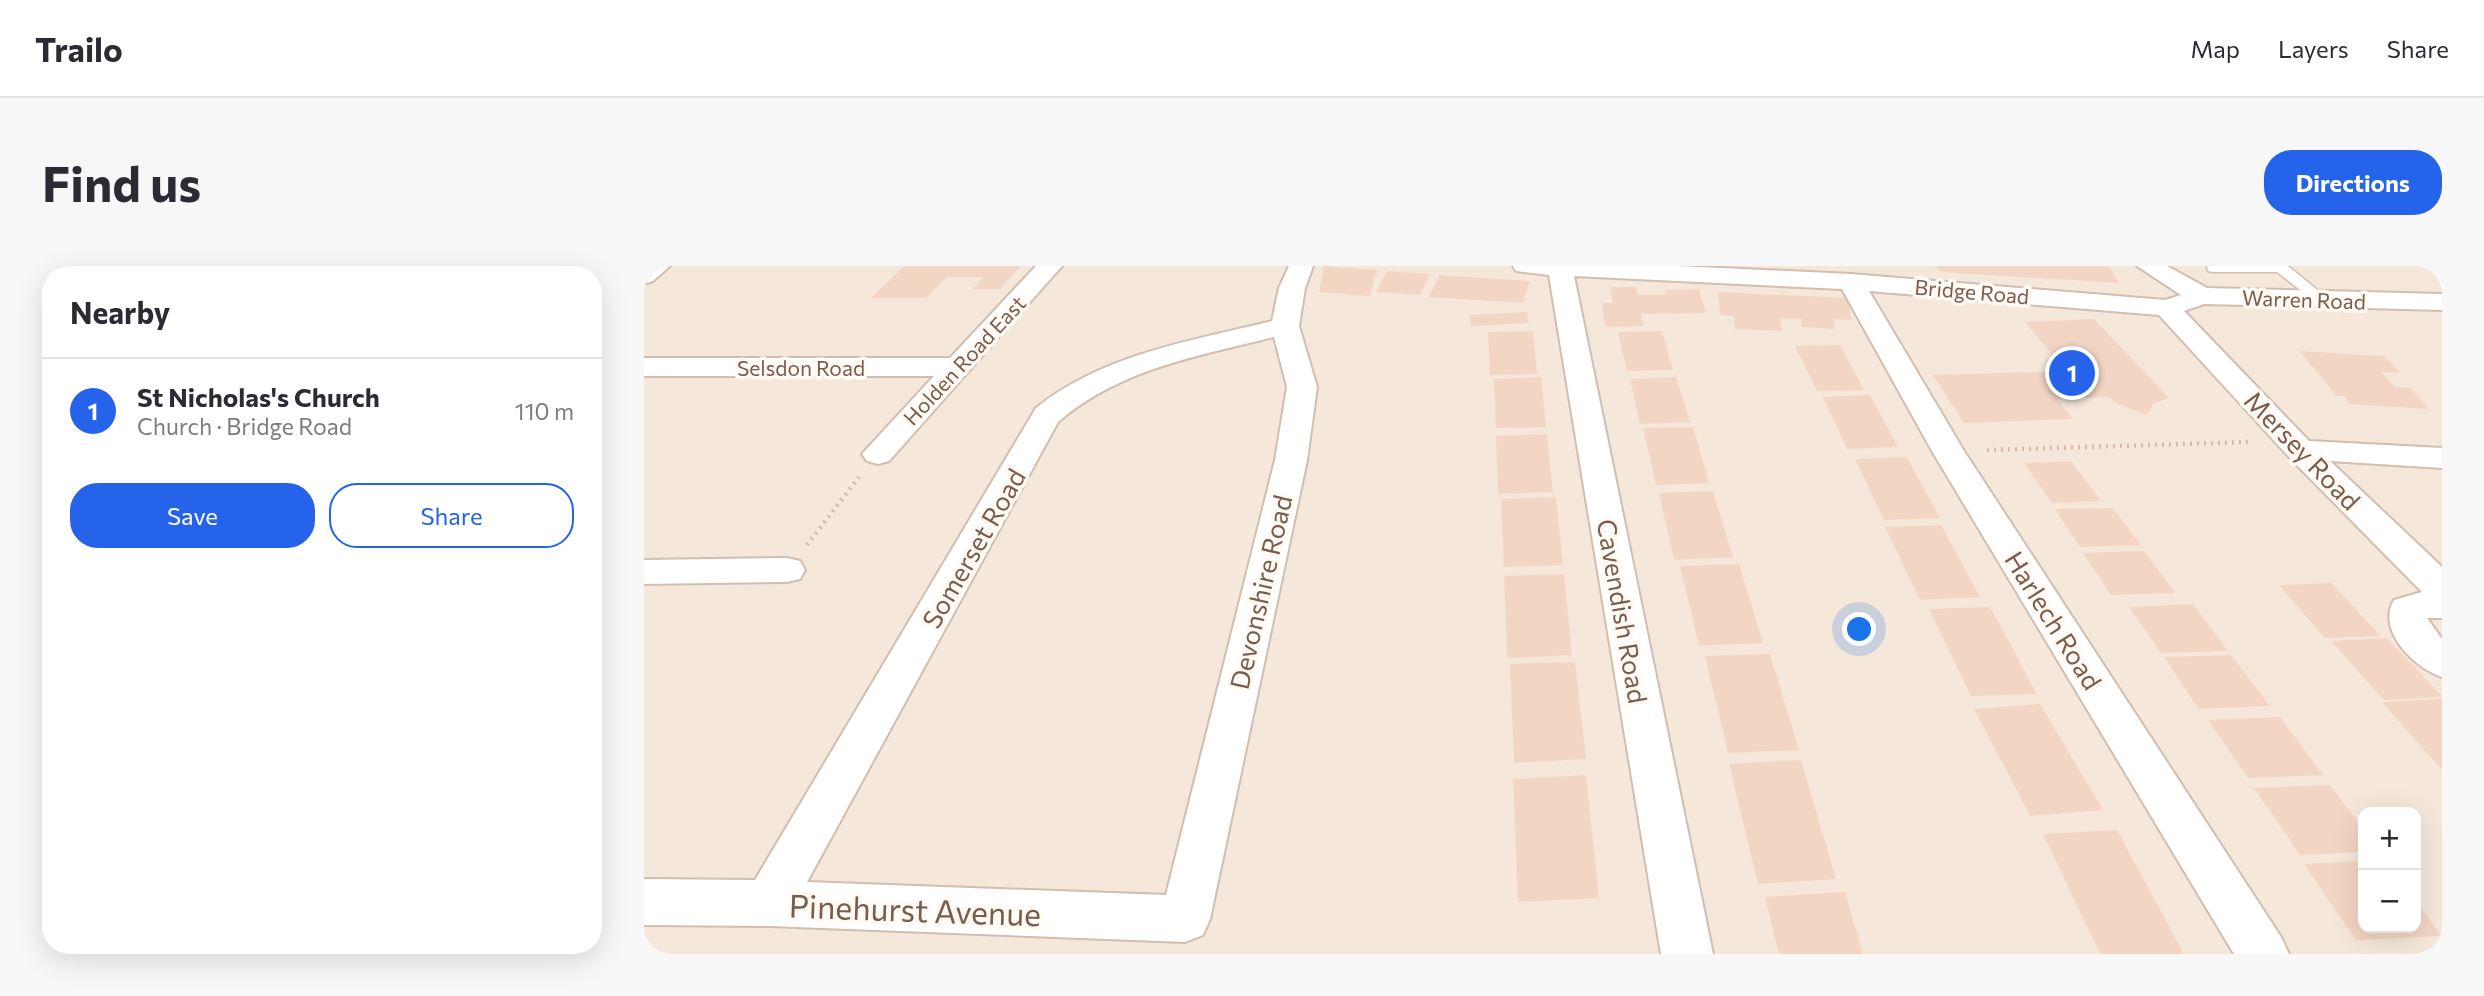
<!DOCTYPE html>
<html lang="en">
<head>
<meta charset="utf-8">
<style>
  :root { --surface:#fff; --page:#f7f7f7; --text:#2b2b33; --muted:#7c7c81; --line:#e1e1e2; --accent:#2563eb }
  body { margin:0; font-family:Commissioner,sans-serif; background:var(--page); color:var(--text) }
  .controls { position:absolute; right:21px; bottom:21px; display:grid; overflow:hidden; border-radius:14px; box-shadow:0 7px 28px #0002 }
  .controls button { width:63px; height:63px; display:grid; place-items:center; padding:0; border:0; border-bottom:2px solid var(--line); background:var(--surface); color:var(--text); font:35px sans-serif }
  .you { position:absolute; left:1216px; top:364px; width:24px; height:24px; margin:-18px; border:5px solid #fff; border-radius:50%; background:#1a73e8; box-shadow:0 0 0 10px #1a73e833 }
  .badge { display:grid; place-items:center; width:46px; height:46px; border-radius:50%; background:var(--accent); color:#fff; font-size:23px; font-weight:700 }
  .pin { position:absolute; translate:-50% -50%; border:4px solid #fff; box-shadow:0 2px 7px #0006 }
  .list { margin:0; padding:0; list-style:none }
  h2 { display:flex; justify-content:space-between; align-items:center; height:91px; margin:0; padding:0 28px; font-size:30px }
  h2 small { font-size:23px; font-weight:400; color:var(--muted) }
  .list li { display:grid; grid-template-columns:46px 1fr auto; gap:21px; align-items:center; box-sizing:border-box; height:105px; padding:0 28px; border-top:2px solid var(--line) }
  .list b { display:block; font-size:26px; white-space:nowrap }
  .list p { margin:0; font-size:23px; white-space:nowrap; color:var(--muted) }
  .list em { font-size:23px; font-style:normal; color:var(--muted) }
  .actions { display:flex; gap:14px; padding:21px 28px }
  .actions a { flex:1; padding:16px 0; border:2px solid var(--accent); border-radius:28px; text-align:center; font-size:24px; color:var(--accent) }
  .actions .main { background:var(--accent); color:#fff }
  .map { position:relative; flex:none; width:1798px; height:688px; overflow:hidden; border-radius:28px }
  header { display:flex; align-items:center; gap:42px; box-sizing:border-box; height:98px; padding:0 35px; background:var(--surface); border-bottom:2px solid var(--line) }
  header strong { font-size:33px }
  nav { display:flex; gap:38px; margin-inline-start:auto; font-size:24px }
  .intro { display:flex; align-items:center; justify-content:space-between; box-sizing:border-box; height:168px; padding:0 42px }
  h1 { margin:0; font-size:49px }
  .button { padding:18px 32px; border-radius:28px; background:var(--accent); color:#fff; font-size:24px; font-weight:700 }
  main { display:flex; gap:42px; padding:0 42px }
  aside { flex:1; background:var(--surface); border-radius:28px; box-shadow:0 7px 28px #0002 }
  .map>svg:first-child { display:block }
  .residential { fill:#f5e8da; fill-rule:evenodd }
  .building { fill:#f3d5c3 }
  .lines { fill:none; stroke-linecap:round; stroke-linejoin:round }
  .lane-casing { stroke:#d1beb0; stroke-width:3 }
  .street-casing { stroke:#d1beb0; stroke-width:4 }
  .path { stroke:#d9b8a5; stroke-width:4.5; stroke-dasharray:2 5; stroke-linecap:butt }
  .lane { fill:#fff; fill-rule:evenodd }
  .street { fill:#fff; fill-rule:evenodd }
  .labels { text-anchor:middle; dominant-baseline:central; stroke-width:7; stroke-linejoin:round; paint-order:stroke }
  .far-street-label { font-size:21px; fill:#7a5c4d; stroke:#fffaf3 }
  .street-label { font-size:26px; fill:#7a5c4d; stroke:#fffaf3 }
  .near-street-label { font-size:32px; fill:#7a5c4d; stroke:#fffaf3 }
</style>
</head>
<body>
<header>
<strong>Trailo</strong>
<nav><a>Map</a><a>Layers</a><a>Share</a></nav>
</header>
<div class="intro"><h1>Find us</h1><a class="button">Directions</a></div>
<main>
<aside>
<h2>Nearby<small></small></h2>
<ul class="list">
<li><span class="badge">1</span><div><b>St Nicholas's Church</b><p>Church · Bridge Road</p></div><em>110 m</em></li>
</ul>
<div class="actions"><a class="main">Save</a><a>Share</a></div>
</aside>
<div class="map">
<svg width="1798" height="688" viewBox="0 0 1798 688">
  <rect width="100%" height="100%" fill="#fdf6ec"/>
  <!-- residential -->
  <path class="residential" d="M0 0H1798V688H0ZM1719 546H1772V662H1719Z"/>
  <!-- building -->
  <g class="building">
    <polygon points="260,0 377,0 356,23 329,23 339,11 303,11 282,32 227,32"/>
    <polygon points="680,0 733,4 726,30 675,26"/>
    <polygon points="1291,0 1465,0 1475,17 1297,6"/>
    <polygon points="743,5 786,8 776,29 732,26"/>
    <polygon points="795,9 886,15 879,37 785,31"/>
    <polygon points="966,21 992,21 994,29 1022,29 1021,24 1055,23 1062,47 997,48 999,60 961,61 958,37 969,37"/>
    <polygon points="1074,26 1203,32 1208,54 1189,53 1191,63 1158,61 1157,53 1136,52 1138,65 1091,63 1090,50 1076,49"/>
    <polygon points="883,46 885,57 827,60 826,49"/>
    <polygon points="1450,53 1525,132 1510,137 1503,149 1471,137 1466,131 1413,133 1429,153 1320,157 1289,109 1422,105 1381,56"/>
    <polygon points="889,65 893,108 846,109 844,66"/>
    <polygon points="1018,65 1029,104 983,105 974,66"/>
    <polygon points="1196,79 1220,124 1173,125 1151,80"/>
    <polygon points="1655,85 1740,90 1757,107 1737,106 1751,121 1766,122 1785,143 1706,138 1700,130 1693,130"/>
    <polygon points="897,111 902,161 852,162 850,113"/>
    <polygon points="1032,111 1046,156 996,158 986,113"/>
    <polygon points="1226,129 1254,181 1203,183 1179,131"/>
    <polygon points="1049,161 1065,217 1012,219 999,162"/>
    <polygon points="903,168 909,226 854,228 852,170"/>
    <polygon points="1263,191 1296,252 1240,254 1211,193"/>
    <polygon points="1427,195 1457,235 1408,237 1380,197"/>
    <polygon points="1069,225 1089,291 1030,294 1015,227"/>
    <polygon points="912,231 919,299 860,301 857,233"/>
    <polygon points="1469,242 1497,279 1436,281 1411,243"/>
    <polygon points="1297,259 1336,331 1276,334 1241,261"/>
    <polygon points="1500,285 1531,327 1467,329 1439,287"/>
    <polygon points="1095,298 1119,377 1055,380 1036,300"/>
    <polygon points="920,308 928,389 863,392 860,310"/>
    <polygon points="1687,317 1737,370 1681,372 1635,319"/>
    <polygon points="1549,338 1584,385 1517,387 1485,341"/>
    <polygon points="1346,341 1393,428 1327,430 1285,343"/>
    <polygon points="1743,372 1798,430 1798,431 1740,434 1687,375"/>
    <polygon points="1126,388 1155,484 1084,487 1061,390"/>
    <polygon points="1587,389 1626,440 1555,443 1520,391"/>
    <polygon points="931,396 942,493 870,497 866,398"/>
    <polygon points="1798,433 1798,504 1738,436"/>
    <polygon points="1396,438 1459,544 1386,550 1330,443"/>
    <polygon points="1636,451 1679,509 1604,512 1564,454"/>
    <polygon points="1157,494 1192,613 1114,618 1085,498"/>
    <polygon points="942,509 955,632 874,636 869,513"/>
    <polygon points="1686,519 1719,563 1719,586 1656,589 1610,522"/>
    <polygon points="1473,564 1540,688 1456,688 1399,568"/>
    <polygon points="1719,595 1719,662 1772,662 1772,635 1798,670 1712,674 1660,598"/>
    <polygon points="1201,626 1219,688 1135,688 1121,631"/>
  </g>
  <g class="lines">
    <defs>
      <polygon id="lane" points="1563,0 1644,0 1687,35 1684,38 1674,38 1633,6 1569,6 1564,5"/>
      <g id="street">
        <polygon points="0,0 26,0 9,15 0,18"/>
        <polygon points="392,0 418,0 245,195 234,198 223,195 218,188 290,110 0,110 0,92 306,92"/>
        <path d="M645 0H669L661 22 655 60 673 121 663 194 566 653 559 669 541 676 125 660 0 659V613L111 614 392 142C459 88 547 75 628 55L635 22ZM630 71 643 121 631 194 522 629 163 616 414 156C475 103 554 90 630 71Z"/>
        <path d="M869 0H1034L1207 8 1521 34 1537 29 1493 0H1523L1563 22 1798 28V44L1560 38 1540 45 1665 175 1798 182V202L1686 195 1798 301V352H1783L1798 373V411C1770 402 1732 364 1750 334L1778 326 1645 191 1515 49 1225 25 1320 185 1637 671 1645 688H1590L1288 185 1198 23 930 10 1069 688H1017L905 9 872 5Z"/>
        <polygon points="143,292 156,295 161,304 156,313 143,316 0,318 0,294"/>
      </g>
    </defs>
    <!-- lane casing -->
    <use href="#lane" class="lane-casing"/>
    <!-- street casing -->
    <use href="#street" class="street-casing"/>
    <!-- path -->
    <g class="path">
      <polyline points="1343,184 1604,176"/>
      <polyline points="163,279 215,211"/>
    </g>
    <!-- lane -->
    <use href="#lane" class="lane"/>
    <!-- street -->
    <use href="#street" class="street"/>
  </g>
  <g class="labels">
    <!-- far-street labels -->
    <g class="far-street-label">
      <text transform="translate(1328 25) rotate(5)">Bridge Road</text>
      <text transform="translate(1660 33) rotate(2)">Warren Road</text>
      <text transform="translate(320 94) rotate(-47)">Holden Road East</text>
      <text x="157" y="101">Selsdon Road</text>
    </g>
    <!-- street labels -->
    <g class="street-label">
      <text transform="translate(1659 184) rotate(46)">Mersey Road</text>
      <text transform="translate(329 282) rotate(-60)">Somerset Road</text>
      <text transform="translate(616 326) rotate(-77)">Devonshire Road</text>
      <text transform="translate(979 345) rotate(80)">Cavendish Road</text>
      <text transform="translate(1410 354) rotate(58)">Harlech Road</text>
    </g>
    <!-- near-street labels -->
    <g class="near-street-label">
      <text transform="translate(271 643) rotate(2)">Pinehurst Avenue</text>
    </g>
  </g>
</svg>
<div class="controls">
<button>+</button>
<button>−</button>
</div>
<div class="you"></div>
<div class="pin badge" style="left:1428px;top:107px">1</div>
</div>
</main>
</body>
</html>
